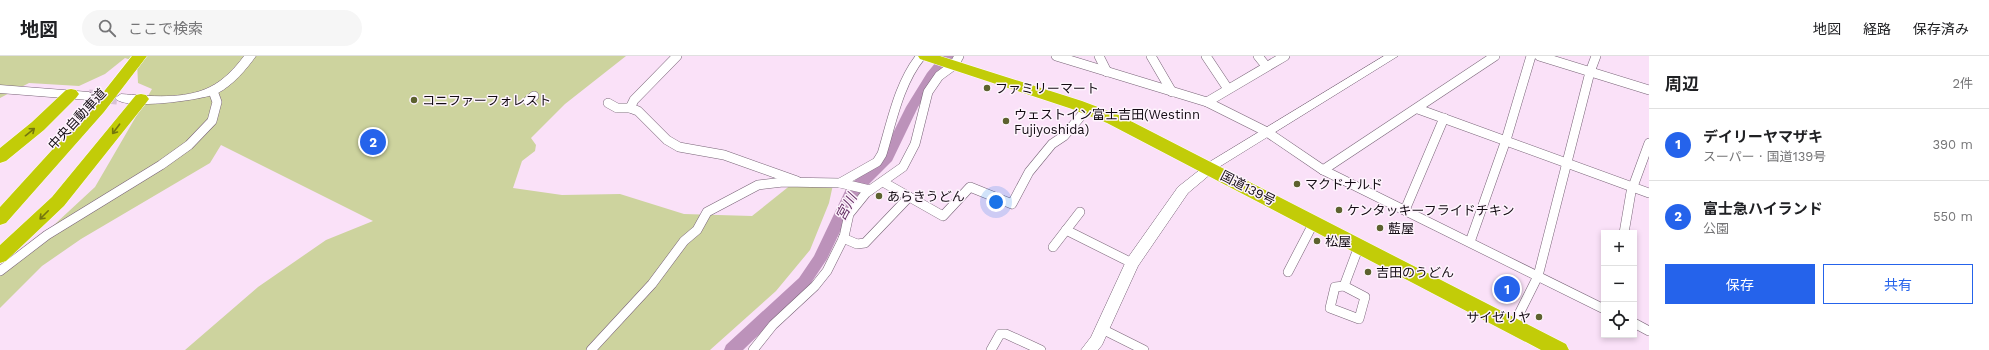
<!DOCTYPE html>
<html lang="ja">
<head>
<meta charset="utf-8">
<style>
  :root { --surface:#fff; --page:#f6f6f6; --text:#202124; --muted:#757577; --line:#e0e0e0; --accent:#2563eb }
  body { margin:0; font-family:"Work Sans","Noto Sans JP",sans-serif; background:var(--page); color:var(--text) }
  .controls { position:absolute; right:12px; bottom:12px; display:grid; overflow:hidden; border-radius:0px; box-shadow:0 2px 6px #0003 }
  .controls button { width:36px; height:36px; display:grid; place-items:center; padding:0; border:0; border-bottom:1px solid var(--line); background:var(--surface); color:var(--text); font:20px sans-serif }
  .you { position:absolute; left:996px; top:146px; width:14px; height:14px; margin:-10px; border:3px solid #fff; border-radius:50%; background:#1a73e8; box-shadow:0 0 0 6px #1a73e833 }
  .badge { display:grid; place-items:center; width:26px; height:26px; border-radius:50%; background:var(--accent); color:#fff; font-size:13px; font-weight:700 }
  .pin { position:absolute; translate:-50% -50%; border:2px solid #fff; box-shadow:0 1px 4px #0006 }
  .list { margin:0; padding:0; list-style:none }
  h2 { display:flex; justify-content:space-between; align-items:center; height:52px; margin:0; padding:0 16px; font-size:17px }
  h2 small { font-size:13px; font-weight:400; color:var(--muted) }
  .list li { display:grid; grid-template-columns:26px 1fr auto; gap:12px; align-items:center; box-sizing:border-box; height:72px; padding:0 16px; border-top:1px solid var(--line) }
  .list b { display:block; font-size:15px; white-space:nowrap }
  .list p { margin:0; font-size:13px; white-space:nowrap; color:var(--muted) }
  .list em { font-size:13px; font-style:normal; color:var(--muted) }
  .actions { display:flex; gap:8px; padding:12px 16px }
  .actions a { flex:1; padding:9px 0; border:1px solid var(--accent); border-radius:0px; text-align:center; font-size:14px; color:var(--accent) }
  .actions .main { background:var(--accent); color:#fff }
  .icon { flex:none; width:22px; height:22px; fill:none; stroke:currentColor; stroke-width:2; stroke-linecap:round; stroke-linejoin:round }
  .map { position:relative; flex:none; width:1649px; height:294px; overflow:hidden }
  header { display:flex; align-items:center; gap:24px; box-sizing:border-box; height:56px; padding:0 20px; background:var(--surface); border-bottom:1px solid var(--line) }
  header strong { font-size:19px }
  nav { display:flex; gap:22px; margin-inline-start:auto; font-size:14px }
  .search { width:280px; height:36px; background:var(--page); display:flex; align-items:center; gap:10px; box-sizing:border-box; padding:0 14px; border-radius:22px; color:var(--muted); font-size:15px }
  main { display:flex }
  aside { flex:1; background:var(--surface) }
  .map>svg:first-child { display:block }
  .green { fill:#cdd39e }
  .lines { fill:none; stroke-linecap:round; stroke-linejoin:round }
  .river { fill:#bc92ba; fill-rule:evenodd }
  .secondary-tunnel { stroke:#d8c1d6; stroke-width:13; stroke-dasharray:13 6; stroke-linecap:butt }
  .street-casing { stroke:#786377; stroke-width:10 }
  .secondary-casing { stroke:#786377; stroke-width:1 }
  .highway-casing { stroke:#fff; stroke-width:1 }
  .street { stroke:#fff; stroke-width:9 }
  .secondary { fill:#fff; fill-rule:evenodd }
  .highway { fill:#c2cc08; fill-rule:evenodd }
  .oneway { stroke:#74760d }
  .poi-dot { fill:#5c612e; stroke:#fef4fd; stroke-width:1.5 }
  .labels { text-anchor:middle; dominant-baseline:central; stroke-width:3; stroke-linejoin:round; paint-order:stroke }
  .poi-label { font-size:13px; fill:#140c14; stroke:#fef4fd; text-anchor:start }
  .street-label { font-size:13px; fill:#140c14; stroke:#fef4fd }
  .water-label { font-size:14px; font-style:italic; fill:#683367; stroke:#fef4fd }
</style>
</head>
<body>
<header>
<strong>地図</strong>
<div class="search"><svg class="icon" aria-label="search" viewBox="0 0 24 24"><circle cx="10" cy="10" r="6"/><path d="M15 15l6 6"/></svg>ここで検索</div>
<nav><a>地図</a><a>経路</a><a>保存済み</a></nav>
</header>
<main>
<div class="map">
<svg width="1649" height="294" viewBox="0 0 1649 294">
  <rect width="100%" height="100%" fill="#fae1f8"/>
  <!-- green -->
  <polygon class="green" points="0,0 626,0 565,48 531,82 536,89 535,95 522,105 513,132 562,139 620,138 684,158 752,160 797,124 834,124 829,147 810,194 776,235 710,294 185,294 258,231 326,184 373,165 221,89 210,107 81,183 42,210 0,252 0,219 95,131 152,33 138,27 137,6 125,2 105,18 79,30 29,27 0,42"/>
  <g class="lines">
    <!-- river -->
    <polygon class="river" points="941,0 954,0 936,22 918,51 892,105 857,140 827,203 809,230 743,294 724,294 726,289 799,222 814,200 846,133 882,99 906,51 927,17"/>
    <!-- secondary-tunnel -->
    <polyline class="secondary-tunnel" points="89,40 117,42"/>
    <defs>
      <g id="street">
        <polyline points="1056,0 1207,46 1267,76 1323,114 1604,253"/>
        <polyline points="1099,0 1107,16"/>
        <polyline points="1151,0 1172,36"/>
        <polyline points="1206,0 1228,33"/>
        <polyline points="1258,0 1266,10"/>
        <polyline points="1539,0 1649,34"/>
        <polyline points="528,45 534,40"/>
        <polyline points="1207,46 1285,0"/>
        <polyline points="608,47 617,52 630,52 638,55 667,84 679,91 724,99 797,125"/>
        <polyline points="630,52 634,44 677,0"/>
        <polyline points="1418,53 1649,137"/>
        <polyline points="1323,114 1495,0"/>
        <polyline points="883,126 943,160 970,131 1012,148 1029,116 1052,88 1064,80 1087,53"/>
        <polyline points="840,127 870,134"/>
        <polyline points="1405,154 1444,62"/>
        <polyline points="1066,174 1132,207"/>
        <polyline points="1624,177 1631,136 1649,87"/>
        <polyline points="843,182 857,188 865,187 909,141"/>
        <polyline points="1470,186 1506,84 1531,0"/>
        <polyline points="1053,191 1080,156"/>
        <polyline points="0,215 47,179 161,109 189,89 212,65 217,46 213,35"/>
        <polyline points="1288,216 1314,166"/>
        <polygon points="1344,230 1365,241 1359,263 1330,252 1335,231"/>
        <polyline points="1344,230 1359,190"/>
        <polyline points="1634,267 1649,275"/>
        <polyline points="1513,270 1538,220 1590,16 1596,0"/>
        <polyline points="1102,273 1144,294"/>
        <path d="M591 294 652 228 684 185 697 174 707 156 758 129 783 126 840 127 877 106 882 98C892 65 899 27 921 0"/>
        <polyline points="753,294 773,269 815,230 827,215 844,181 849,158 866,137 903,111 915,88 928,36 939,20 954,9 959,0"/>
        <polyline points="991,294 1000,278 1006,278 1041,294"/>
      </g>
      <g id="secondary">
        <path d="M244 0H256C246 14 233 29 218 37 204 44 123 55 115 42L121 38C149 40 184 44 210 31 224 24 235 12 244 0Z"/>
        <polygon points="1384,0 1398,0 1219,111 1188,137 1138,210 1102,289 1098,294 1081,294 1091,281 1127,203 1178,131 1211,105"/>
        <polygon points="0,29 89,36 95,40 89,44 0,37"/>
      </g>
      <g id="highway">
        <polygon points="132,0 147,0 104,56 6,167 0,169 0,151 94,48"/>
        <polygon points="918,0 940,0 1082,45 1119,59 1566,288 1569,294 1541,294 1107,67 1072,53 920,3"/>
        <polygon points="71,33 76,34 79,38 76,42 44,74 6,105 0,107 0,92 32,66 66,34"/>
        <polygon points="141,38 146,39 149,43 146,47 64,150 6,205 0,207 0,189 52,141 136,39"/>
      </g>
    </defs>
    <!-- street casing -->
    <use href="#street" class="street-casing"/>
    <!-- secondary casing -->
    <use href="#secondary" class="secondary-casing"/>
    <!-- highway casing -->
    <use href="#highway" class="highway-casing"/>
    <!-- street -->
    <use href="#street" class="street"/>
    <!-- secondary -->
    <use href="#secondary" class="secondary"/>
    <!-- highway -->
    <use href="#highway" class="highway"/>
  </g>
  <!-- one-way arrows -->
  <defs><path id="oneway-shaft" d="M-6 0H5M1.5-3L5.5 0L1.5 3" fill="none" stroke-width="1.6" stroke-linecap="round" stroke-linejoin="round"/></defs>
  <g class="oneway">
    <use href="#oneway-shaft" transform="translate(116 73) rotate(127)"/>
    <use href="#oneway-shaft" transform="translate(30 76) rotate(-39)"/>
    <use href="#oneway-shaft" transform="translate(44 159) rotate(135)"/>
  </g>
  <!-- markers -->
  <g class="poi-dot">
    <circle cx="987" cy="32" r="4"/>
    <circle cx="414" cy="44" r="4"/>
    <circle cx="1006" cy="65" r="4"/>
    <circle cx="1297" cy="128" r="4"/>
    <circle cx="879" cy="140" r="4"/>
    <circle cx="1339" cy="154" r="4"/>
    <circle cx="1380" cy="172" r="4"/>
    <circle cx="1317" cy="185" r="4"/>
    <circle cx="1368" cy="216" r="4"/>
    <circle cx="1539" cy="261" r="4"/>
  </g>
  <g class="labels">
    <!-- poi labels -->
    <g class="poi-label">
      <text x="995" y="32">ファミリーマート</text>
      <text x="422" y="44">コニファーフォレスト</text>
      <text x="1014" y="58">ウェストイン富士吉田(Westinn<tspan x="1014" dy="15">Fujiyoshida)</tspan></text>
      <text x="1305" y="128">マクドナルド</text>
      <text x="887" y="140">あらきうどん</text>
      <text x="1347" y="154">ケンタッキーフライドチキン</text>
      <text x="1388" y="172">藍屋</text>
      <text x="1325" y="185">松屋</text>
      <text x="1376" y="216">吉田のうどん</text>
      <text x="1531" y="261" text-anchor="end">サイゼリヤ</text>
    </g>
    <!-- street labels -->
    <g class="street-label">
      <text transform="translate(77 63) rotate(-47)">中央自動車道</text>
      <text transform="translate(1248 132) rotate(27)">国道139号</text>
    </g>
    <!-- water labels -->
    <g class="water-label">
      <text transform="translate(846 151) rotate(-62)">宮川</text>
    </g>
  </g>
</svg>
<div class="controls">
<button>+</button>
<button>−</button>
<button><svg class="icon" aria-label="locate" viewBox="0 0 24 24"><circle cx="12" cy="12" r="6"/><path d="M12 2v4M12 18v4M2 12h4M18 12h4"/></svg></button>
</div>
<div class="you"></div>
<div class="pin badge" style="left:1507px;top:233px">1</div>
<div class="pin badge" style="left:373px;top:86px">2</div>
</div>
<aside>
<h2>周辺<small>2件</small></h2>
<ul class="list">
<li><span class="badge">1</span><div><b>デイリーヤマザキ</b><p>スーパー · 国道139号</p></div><em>390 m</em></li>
<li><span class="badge">2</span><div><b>富士急ハイランド</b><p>公園</p></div><em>550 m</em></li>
</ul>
<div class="actions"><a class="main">保存</a><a>共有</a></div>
</aside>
</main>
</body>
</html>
